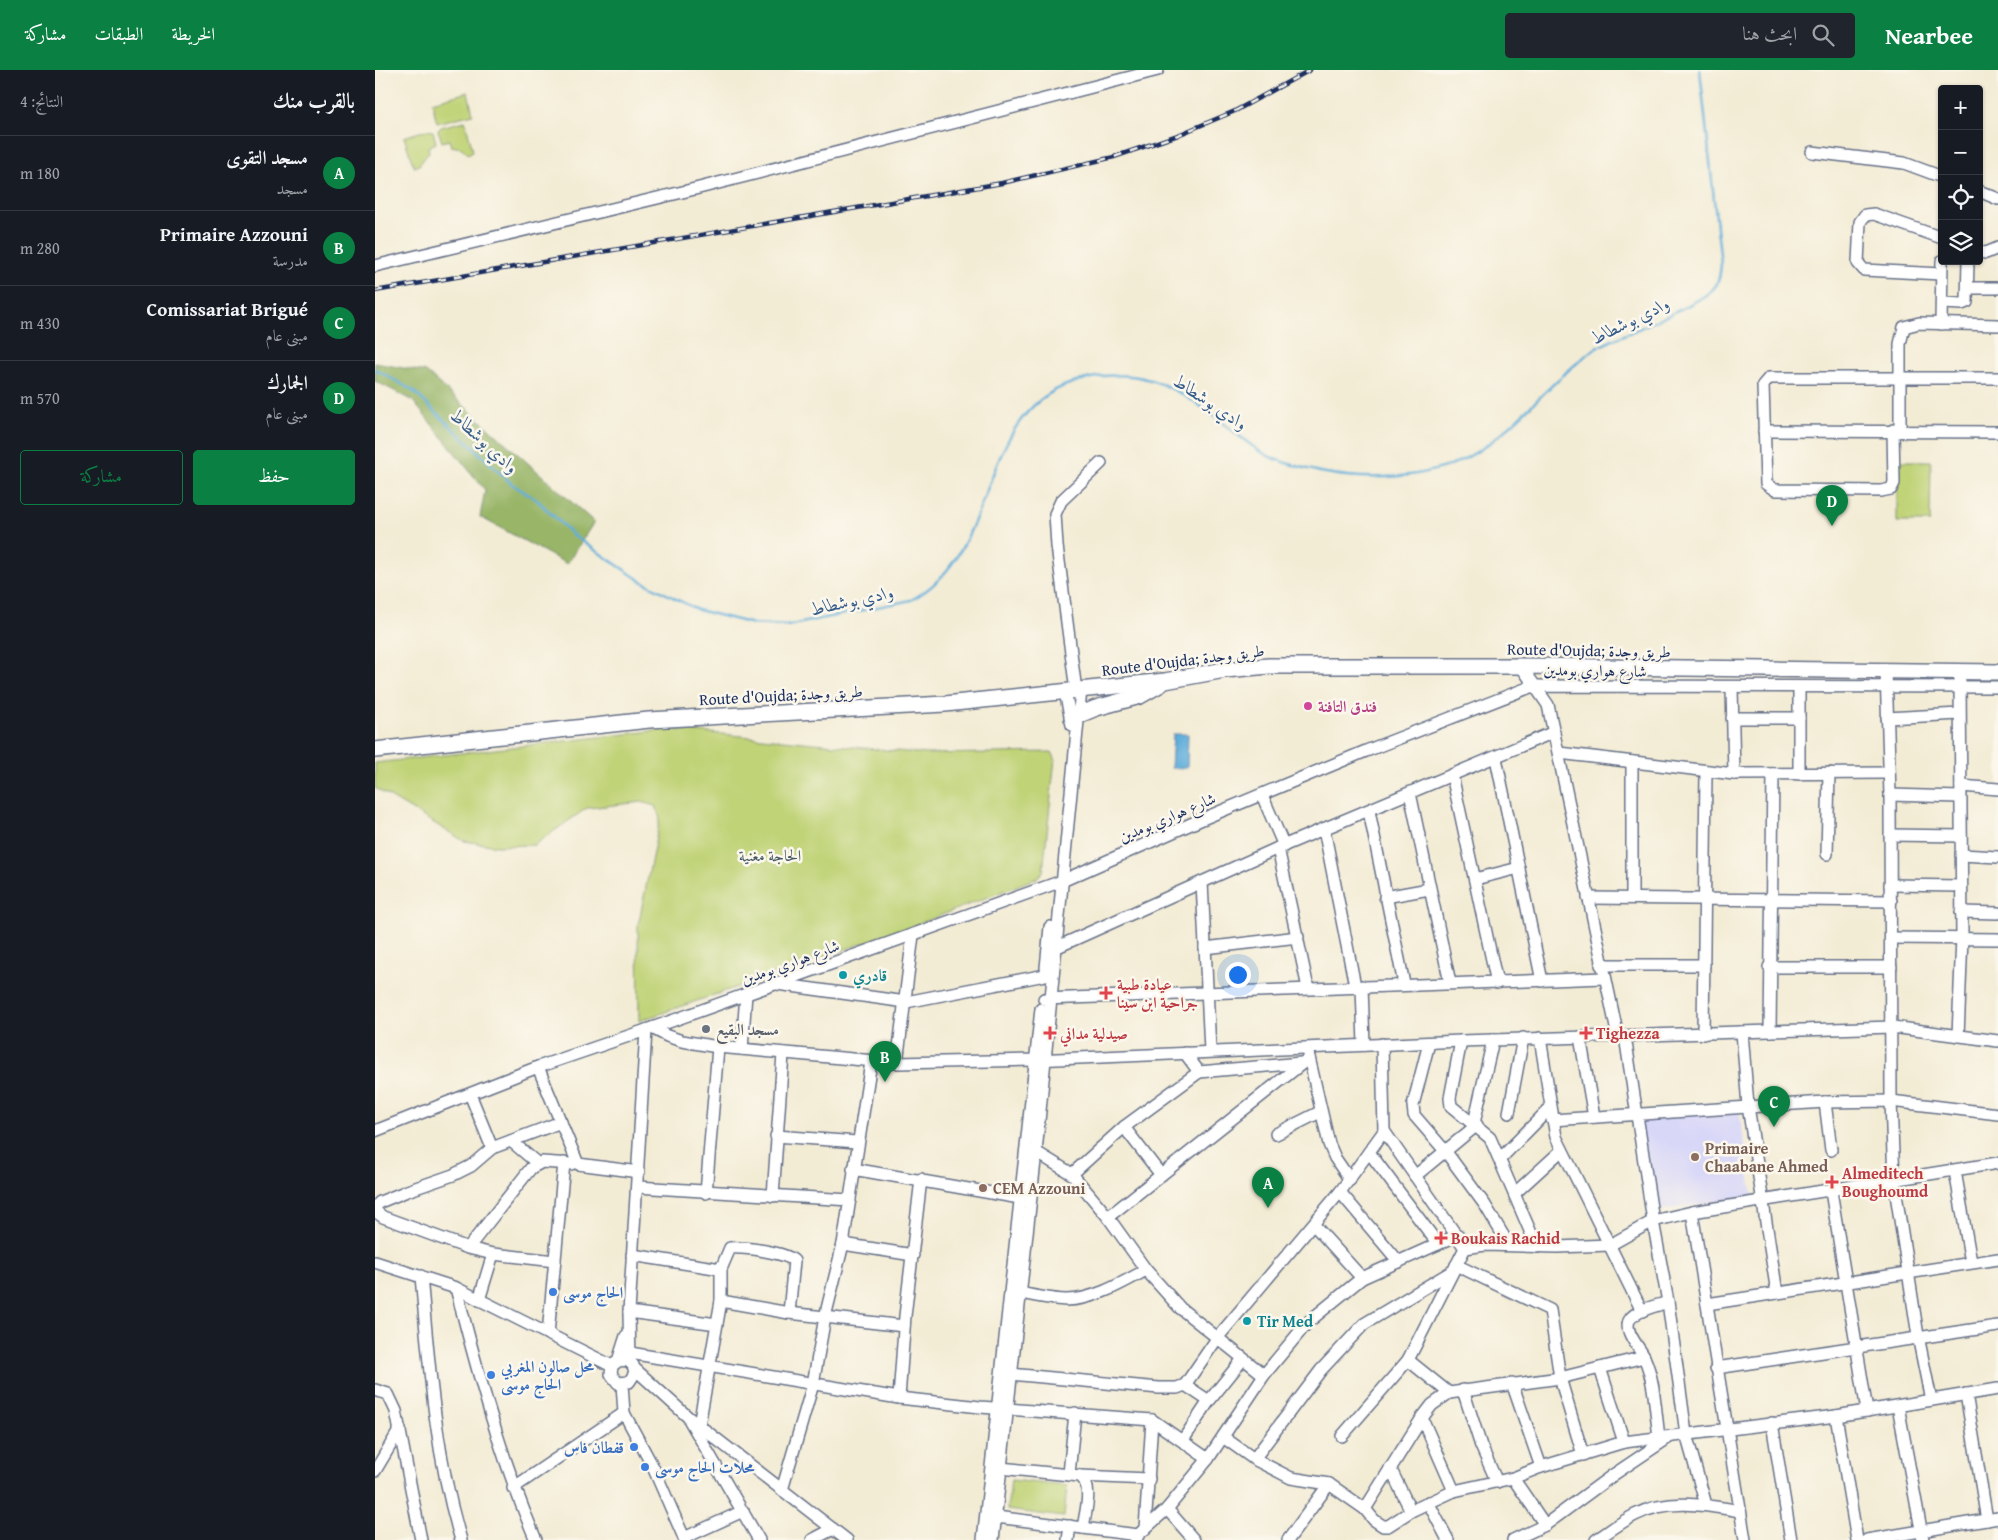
<!DOCTYPE html>
<html lang="ar">
<head>
<meta charset="utf-8">
<style>
  :root { --surface:#171b24; --page:#20242c; --text:#f1f3f6; --muted:#9ea1a6; --line:#363941; --accent:#0b8043 }
  body { margin:0; font-family:"Gentium Book Plus",Amiri,serif; background:var(--page); color:var(--text); direction:rtl }
  .controls { position:absolute; right:15px; top:15px; display:grid; overflow:hidden; border-radius:5px; box-shadow:0 1px 4px #0004 }
  .controls button { width:45px; height:45px; display:grid; place-items:center; padding:0; border:0; border-bottom:1px solid var(--line); background:var(--surface); color:var(--text); font:25px sans-serif }
  .you { position:absolute; left:862px; top:904px; width:18px; height:18px; margin:-12px; border:4px solid #fff; border-radius:50%; background:#1a73e8; box-shadow:0 0 0 8px #1a73e833 }
  .badge { display:grid; place-items:center; width:32px; height:32px; border-radius:50%; background:var(--accent); color:#fff; font-size:16px; font-weight:700 }
  .pin { position:absolute; translate:-50% -41px; filter:drop-shadow(0 1px 2px #0008) }
  .pin::after { content:''; position:absolute; top:26px; width:18px; height:15px; background:inherit; clip-path:polygon(0 0,100% 0,50% 100%) }
  .list { margin:0; padding:0; list-style:none }
  h2 { display:flex; justify-content:space-between; align-items:center; height:65px; margin:0; padding:0 20px; font-size:21px }
  h2 small { font-size:16px; font-weight:400; color:var(--muted) }
  .list li { display:grid; grid-template-columns:32px 1fr auto; gap:15px; align-items:center; box-sizing:border-box; height:75px; padding:0 20px; border-top:1px solid var(--line) }
  .list b { display:block; font-size:19px; white-space:nowrap }
  .list p { margin:0; font-size:16px; white-space:nowrap; color:var(--muted) }
  .list em { font-size:16px; font-style:normal; color:var(--muted) }
  .actions { display:flex; gap:10px; padding:15px 20px }
  .actions a { flex:1; padding:11px 0; border:1px solid var(--accent); border-radius:5px; text-align:center; font-size:18px; color:var(--accent) }
  .actions .main { background:var(--accent); color:#fff }
  .icon { flex:none; width:28px; height:28px; fill:none; stroke:currentColor; stroke-width:2; stroke-linecap:round; stroke-linejoin:round }
  .map { position:relative; flex:none; width:1623px; height:1470px; overflow:hidden; direction:ltr }
  header { display:flex; align-items:center; gap:30px; box-sizing:border-box; height:70px; padding:0 25px; background:var(--accent); color:#fff }
  header strong { font-size:24px }
  nav { display:flex; gap:28px; margin-inline-start:auto; font-size:18px }
  .search { width:350px; height:45px; background:var(--page); display:flex; align-items:center; gap:12px; box-sizing:border-box; padding:0 18px; border-radius:5px; color:var(--muted); font-size:19px }
  main { display:flex }
  aside { flex:1; background:var(--surface) }
  .map>svg:first-child { display:block }
  .built { fill:#d8d7f8 }
  .green { fill:#c0d377; stroke:#6e816a }
  .forest { fill:#98b568; stroke:#5a7263 }
  .water { fill:#61aeda; stroke:#3e6e9c }
  .lines { fill:none; stroke-linecap:round; stroke-linejoin:round }
  .stream { stroke:#61aeda; stroke-width:2.5 }
  .minor-casing { stroke:#677188; stroke-width:14 }
  .major-casing { stroke:#677188; stroke-width:18 }
  .minor { stroke:#fff; stroke-width:11 }
  .major { stroke:#fff; stroke-width:15 }
  .rail-casing { stroke:#1b2f5e; stroke-width:4.5 }
  .rail { stroke:#fbf7ec; stroke-width:2.5; stroke-dasharray:8; stroke-linecap:butt }
  .hotel-dot { fill:#d1479c; stroke:#fbf7ec; stroke-width:2 }
  .culture-dot { fill:#0f9aa8; stroke:#fbf7ec; stroke-width:2 }
  .health-dot { fill:#e0444e; stroke:#fbf7ec; stroke-width:2 }
  .worship-dot { fill:#6b7280; stroke:#fbf7ec; stroke-width:2 }
  .education-dot { fill:#8d6e63; stroke:#fbf7ec; stroke-width:2 }
  .shop-dot { fill:#3f7fe0; stroke:#fbf7ec; stroke-width:2 }
  .labels { text-anchor:middle; dominant-baseline:central; stroke-width:5; stroke-linejoin:round; paint-order:stroke }
  .street-label { font-size:16px; fill:#1b2f5e; stroke:#fbf7ec }
  .hotel-label { font-size:16px; font-weight:bold; fill:#b23c85; stroke:#fbf7ec; text-anchor:start }
  .park-label { font-size:16px; fill:#445864; stroke:#fbf7ec }
  .culture-label { font-size:16px; font-weight:bold; fill:#0d838f; stroke:#fbf7ec; text-anchor:start }
  .health-label { font-size:16px; font-weight:bold; fill:#be3a42; stroke:#fbf7ec; text-anchor:start }
  .worship-label { font-size:16px; font-weight:bold; fill:#5b616d; stroke:#fbf7ec; text-anchor:start }
  .education-label { font-size:16px; font-weight:bold; fill:#785e54; stroke:#fbf7ec; text-anchor:start }
  .shop-label { font-size:16px; font-weight:bold; fill:#366cbe; stroke:#fbf7ec; text-anchor:start }
  .water-label { font-size:18px; font-style:italic; fill:#345b89; stroke:#fbf7ec }
</style>
</head>
<body>
<header>
<strong>Nearbee</strong>
<div class="search"><svg class="icon" aria-label="search" viewBox="0 0 24 24"><circle cx="10" cy="10" r="6"/><path d="M15 15l6 6"/></svg>ابحث هنا</div>
<nav><a>الخريطة</a><a>الطبقات</a><a>مشاركة</a></nav>
</header>
<main>
<div class="map">
<svg width="1623" height="1470" viewBox="0 0 1623 1470">
  <rect width="100%" height="100%" fill="#fbf7ec"/>
  <filter id="ink" filterUnits="userSpaceOnUse"><feTurbulence type="fractalNoise" baseFrequency=".02" numOctaves="2"/><feDisplacementMap in="SourceGraphic" scale="10" xChannelSelector="R" yChannelSelector="G"/><feConvolveMatrix kernelMatrix="1 2 1 2 8 2 1 2 1" color-interpolation-filters="sRGB"/></filter>
  <filter id="wash" filterUnits="userSpaceOnUse"><feTurbulence type="fractalNoise" baseFrequency=".0096" numOctaves="4" result="noise"/><feDisplacementMap in="SourceGraphic" scale="20" xChannelSelector="R" yChannelSelector="G"/><feGaussianBlur stdDeviation="1.12" result="paint"/><feColorMatrix in="noise" values="0 0 0 0 0 0 0 0 0 0 0 0 0 0 0 0 0 1.4 0 .05"/><feComposite in="paint" operator="in"/></filter>
  <g filter="url(#wash)">
    <rect width="100%" height="100%" fill="#f3ecd5"/>
    <!-- built -->
    <polygon class="built" points="1364,1040 1378,1127 1279,1141 1261,1046"/>
    <!-- green -->
    <g class="green">
      <polygon points="93,22 98,44 62,53 57,32"/>
      <polygon points="90,51 98,81 93,84 87,78 76,76 74,70 67,72 63,60 66,57"/>
      <polygon points="51,60 58,61 61,73 53,77 54,82 44,95 39,97 29,67"/>
      <polygon points="1522,391 1556,391 1555,452 1522,452"/>
      <polygon points="294,659 552,684 677,682 680,688 668,801 662,808 538,856 264,951 263,856 285,748 280,736 267,732 212,738 159,775 122,776 89,771 0,718 0,693"/>
      <polygon points="636,1410 692,1416 689,1447 632,1440"/>
    </g>
    <!-- forest -->
    <polygon class="forest" points="0,293 51,302 219,452 192,494 105,447 110,420 37,330 0,311"/>
    <!-- water -->
    <polygon class="water" points="798,664 813,664 812,698 796,698"/>
    <g class="lines">
      <!-- stream -->
      <path class="stream" d="M0 299 37 320 137 414 162 430 199 466 266 511 323 540 378 554 412 556 536 530C626 483 599 345 697 313 758 293 798 313 845 351 859 361 872 373 886 382 904 393 926 397 945 402 991 411 1051 410 1093 387 1129 368 1163 326 1195 299 1204 292 1213 282 1223 277 1252 263 1281 252 1308 238 1319 232 1331 227 1339 218 1345 212 1345 202 1346 194L1325 0"/>
    </g>
  </g>
  <g filter="url(#ink)">
    <g class="lines">
      <defs>
        <g id="minor">
          <polyline points="1437,82 1529,93 1567,107"/>
          <polyline points="1604,121 1623,129"/>
          <polyline points="1604,182 1611,183 1623,178"/>
          <polyline points="0,196 324,118 783,0"/>
          <polyline points="1566,204 1489,200 1483,193 1485,152 1490,145 1499,144 1567,168"/>
          <polyline points="1593,218 1623,218"/>
          <polyline points="1567,233 1587,234 1592,232 1593,191"/>
          <polyline points="1566,254 1567,191"/>
          <polyline points="1518,360 1519,413 1516,419 1506,421 1400,420 1391,414 1388,315 1394,308 1623,308"/>
          <polyline points="1525,360 1525,274 1529,257 1544,253 1623,255"/>
          <polyline points="1389,361 1623,362"/>
          <polyline points="1146,596 1173,635 1243,967"/>
          <polyline points="1511,601 1515,725 1516,1031 1519,1111 1543,1266 1556,1330"/>
          <polyline points="1357,618 1359,704"/>
          <polyline points="701,621 682,476 680,444 686,431 726,393"/>
          <polyline points="690,622 697,655"/>
          <polyline points="1357,648 1424,648"/>
          <polyline points="1512,648 1584,644"/>
          <polyline points="1184,683 1359,704 1514,703"/>
          <polyline points="1121,688 1167,911"/>
          <polyline points="1424,704 1424,618"/>
          <polyline points="1077,705 1122,913"/>
          <polyline points="1586,716 1623,719"/>
          <polyline points="1035,723 1075,913"/>
          <polyline points="887,725 909,776"/>
          <polyline points="1515,725 1585,727"/>
          <polyline points="994,741 1029,914"/>
          <polyline points="949,759 980,916"/>
          <polyline points="1515,765 1586,766"/>
          <polyline points="903,778 933,918"/>
          <polyline points="1452,784 1454,703"/>
          <polyline points="1586,785 1623,787"/>
          <polyline points="1100,809 1144,798"/>
          <polyline points="827,812 835,981"/>
          <polyline points="1515,815 1586,816"/>
          <polyline points="1010,827 1054,819"/>
          <polyline points="1257,827 1257,692"/>
          <polyline points="1213,828 1516,831"/>
          <polyline points="1586,842 1623,843"/>
          <polyline points="1516,868 1623,869"/>
          <polyline points="680,878 903,778 1179,662"/>
          <polyline points="830,878 923,867"/>
          <polyline points="1226,895 1329,895"/>
          <polyline points="1394,897 1516,897"/>
          <polyline points="671,898 675,857"/>
          <polyline points="402,914 531,932 670,905"/>
          <polyline points="987,916 989,975"/>
          <polyline points="669,929 1229,908"/>
          <polyline points="277,958 292,966 307,971 343,977 522,993 659,990 1086,971 1517,957 1623,971"/>
          <polyline points="1395,961 1398,704"/>
          <polyline points="1367,962 1373,1036 1402,1223"/>
          <polyline points="1328,964 1331,702"/>
          <polyline points="1250,966 1278,1151 1293,1232 1311,1364 1331,1435"/>
          <polyline points="1583,966 1587,867 1585,611"/>
          <polyline points="1205,967 1219,1047"/>
          <polyline points="1165,968 1181,1067 1267,1241"/>
          <polyline points="1086,971 1075,1028 1076,1036 1115,1068 1162,1177"/>
          <polyline points="1054,973 1038,1035 1039,1045 1071,1082 1110,1135 1134,1175"/>
          <polyline points="367,979 371,924"/>
          <polyline points="933,983 954,1074 960,1088 975,1110"/>
          <polyline points="522,993 538,865"/>
          <polyline points="163,997 203,1094 264,1102"/>
          <polyline points="824,1002 926,993"/>
          <polyline points="95,1024 117,1078"/>
          <polyline points="1450,1032 1456,1080"/>
          <polyline points="1134,1043 1148,968"/>
          <polyline points="1177,1050 1450,1032 1516,1031 1623,1044"/>
          <polyline points="1099,1053 1118,970"/>
          <polyline points="749,1057 786,1105"/>
          <polyline points="0,1061 163,997 277,958 687,811 825,750 991,681 1158,616 1623,617"/>
          <polyline points="901,1064 945,1042"/>
          <polyline points="401,1066 482,1072"/>
          <polyline points="136,1071 162,1093"/>
          <polyline points="654,1082 661,1082 697,1104 733,1147"/>
          <polyline points="994,1082 1063,1174"/>
          <polyline points="1126,1088 1175,1038"/>
          <polyline points="478,1099 645,1128"/>
          <polyline points="1580,1101 1596,1192"/>
          <polyline points="697,1104 749,1057 824,1002 810,983"/>
          <polyline points="1040,1106 1102,1055"/>
          <polyline points="262,1117 475,1130"/>
          <polyline points="1456,1121 1492,1341"/>
          <polyline points="965,1122 1024,1192"/>
          <polyline points="331,1123 343,977"/>
          <polyline points="1140,1123 1187,1080"/>
          <polyline points="398,1126 408,984"/>
          <polyline points="0,1137 5,1132 32,1121 78,1105 96,1096 117,1078 186,1052"/>
          <polyline points="0,1141 8,1147 93,1178 118,1184 180,1191"/>
          <polyline points="1317,1142 1370,1470"/>
          <polyline points="939,1155 987,1208"/>
          <polyline points="468,1174 538,1185"/>
          <polyline points="93,1178 156,1098 167,1092 196,1094"/>
          <polyline points="1090,1178 1110,1175 1182,1177 1235,1175 1278,1151 1317,1142 1623,1093"/>
          <polyline points="257,1185 346,1199"/>
          <polyline points="0,1192 81,1218 237,1296"/>
          <polyline points="1081,1195 1175,1240 1185,1308 1208,1385"/>
          <path d="M46 1206C54 1295 60 1384 86 1470"/>
          <path d="M81 1218C103 1304 126 1389 161 1470"/>
          <path d="M637 1221C654 1225 673 1229 691 1230 719 1230 747 1213 771 1200"/>
          <polyline points="104,1230 118,1184"/>
          <polyline points="346,1231 414,1243 529,1256"/>
          <polyline points="1332,1234 1623,1189"/>
          <polyline points="254,1242 342,1254"/>
          <polyline points="173,1264 189,1093"/>
          <polyline points="255,1283 524,1328 605,1337 777,1350 833,1389"/>
          <polyline points="1033,1290 1074,1323"/>
          <polyline points="243,1291 252,1290 258,1295 260,1303 254,1312 243,1313 236,1304 237,1296 243,1291 251,1266"/>
          <polyline points="255,1292 254,1242 271,960"/>
          <polyline points="1225,1298 1249,1372"/>
          <polyline points="1341,1298 1623,1256"/>
          <polyline points="260,1299 313,1347 472,1470"/>
          <polyline points="635,1304 784,1318 802,1318 810,1315 843,1267 965,1122 1009,1061"/>
          <polyline points="889,1305 805,1238 771,1200 733,1147 934,988"/>
          <polyline points="1137,1313 1166,1397"/>
          <polyline points="247,1314 249,1343 278,1397 310,1470"/>
          <polyline points="810,1315 834,1331"/>
          <polyline points="0,1320 13,1324 21,1341 46,1470"/>
          <polyline points="1088,1320 1106,1376 1122,1412"/>
          <polyline points="1591,1324 1612,1450"/>
          <polyline points="524,1328 530,1246 546,1109"/>
          <polyline points="1523,1336 1548,1470"/>
          <polyline points="1461,1346 1482,1470"/>
          <polyline points="1047,1348 1079,1421"/>
          <polyline points="315,1351 384,1470"/>
          <polyline points="1397,1353 1416,1470"/>
          <path d="M324 1355 346 1231V1199L355 1178C369 1177 410 1182 419 1191L414 1243"/>
          <polyline points="967,1366 1033,1290 1090,1178 1009,1061 1007,974"/>
          <path d="M1284 1366C1280 1340 1280 1311 1269 1287 1265 1278 1247 1260 1255 1249 1263 1239 1282 1236 1293 1232"/>
          <polyline points="848,1367 879,1389 916,1408 954,1414 990,1439 999,1450 1008,1456 1013,1456 1036,1441 1079,1421 1138,1408 1166,1397 1249,1372 1461,1346 1623,1319"/>
          <polyline points="808,1370 834,1331 868,1289"/>
          <polyline points="879,1389 946,1300 989,1254 1076,1202"/>
          <path d="M625 1398 705 1406C719 1416 710 1443 708 1458"/>
          <polyline points="1015,1398 1036,1441"/>
          <polyline points="0,1401 25,1359"/>
          <polyline points="694,1404 700,1343"/>
          <polyline points="705,1406 774,1409"/>
          <polyline points="1138,1408 1170,1455"/>
          <polyline points="138,1418 249,1343"/>
          <polyline points="407,1420 438,1314 450,1247 468,1174 496,992"/>
          <polyline points="1053,1432 1073,1470"/>
          <polyline points="792,1439 819,1470"/>
          <polyline points="990,1439 1047,1348 1057,1335 1074,1323 1185,1308 1269,1287"/>
          <polyline points="613,1446 763,1465"/>
          <polyline points="770,1459 777,1350"/>
          <polyline points="309,1468 368,1441"/>
          <polyline points="437,1470 458,1459"/>
          <polyline points="608,1470 666,939"/>
          <polyline points="618,1470 661,1082 706,620"/>
          <polyline points="693,1470 695,1456"/>
          <polyline points="761,1470 763,1465 792,1439 833,1389 889,1305 932,1253 987,1208 1083,1165"/>
          <polyline points="913,1470 954,1414"/>
          <polyline points="1138,1470 1170,1455 1238,1405 1296,1366"/>
          <path d="M1221 1470C1233 1462 1246 1452 1260 1445 1293 1428 1330 1435 1365 1441"/>
          <polyline points="1492,1470 1623,1448"/>
        </g>
        <g id="major">
          <polyline points="697,648 721,638 765,626 786,614"/>
          <polyline points="0,680 274,650 570,634 790,611 850,600 894,596 1146,596 1623,602"/>
        </g>
      </defs>
      <!-- minor casing -->
      <use href="#minor" class="minor-casing"/>
      <!-- major casing -->
      <use href="#major" class="major-casing"/>
      <!-- minor -->
      <use href="#minor" class="minor"/>
      <!-- major -->
      <use href="#major" class="major"/>
      <defs>
        <polyline id="rail" points="0,221 627,113 739,87 803,65 860,41 935,0"/>
      </defs>
      <!-- rail casing -->
      <use href="#rail" class="rail-casing"/>
      <!-- rail -->
      <use href="#rail" class="rail"/>
    </g>
  </g>
  <!-- markers -->
  <circle class="hotel-dot" cx="933" cy="636" r="5"/>
  <g class="culture-dot">
    <circle cx="468" cy="905" r="5"/>
    <circle cx="872" cy="1251" r="5"/>
  </g>
  <g class="health-dot">
    <path d="M728.5 915.5h5v5h5v5h-5v5h-5v-5h-5v-5h5z"/>
    <path d="M672.5 955.5h5v5h5v5h-5v5h-5v-5h-5v-5h5z"/>
    <path d="M1208.5 955.5h5v5h5v5h-5v5h-5v-5h-5v-5h5z"/>
    <path d="M1454.5 1104.5h5v5h5v5h-5v5h-5v-5h-5v-5h5z"/>
    <path d="M1063.5 1160.5h5v5h5v5h-5v5h-5v-5h-5v-5h5z"/>
  </g>
  <circle class="worship-dot" cx="331" cy="959" r="5"/>
  <g class="education-dot">
    <circle cx="1320" cy="1087" r="5"/>
    <circle cx="608" cy="1118" r="5"/>
  </g>
  <g class="shop-dot">
    <circle cx="178" cy="1222" r="5"/>
    <circle cx="116" cy="1305" r="5"/>
    <circle cx="259" cy="1377" r="5"/>
    <circle cx="270" cy="1397" r="5"/>
  </g>
  <g class="labels">
    <!-- street labels -->
    <g class="street-label">
      <text transform="translate(1214 580) rotate(1)">Route d'Oujda; طريق وجدة</text>
      <text transform="translate(808 590) rotate(-7)">Route d'Oujda; طريق وجدة</text>
      <text transform="translate(1220 600) rotate(1)">شارع هواري بومدين</text>
      <text transform="translate(406 625) rotate(-3)">Route d'Oujda; طريق وجدة</text>
      <text transform="translate(792 747) rotate(-23)">شارع هواري بومدين</text>
      <text transform="translate(415 892) rotate(-20)">شارع هواري بومدين</text>
    </g>
    <!-- hotel labels -->
    <g class="hotel-label">
      <text x="943" y="636">فندق التافنة</text>
    </g>
    <!-- park labels -->
    <g class="park-label">
      <text x="395" y="785">الحاجة مغنية</text>
    </g>
    <!-- culture labels -->
    <g class="culture-label">
      <text x="478" y="905">قادري</text>
      <text x="882" y="1251">Tir Med</text>
    </g>
    <!-- health labels -->
    <g class="health-label">
      <text x="742" y="914">عيادة طبية<tspan x="742" dy="18">جراحية ابن سينا</tspan></text>
      <text x="685" y="963">صيدلية مداني</text>
      <text x="1221" y="963">Tighezza</text>
      <text x="1467" y="1103">Almeditech<tspan x="1467" dy="18">Boughoumd</tspan></text>
      <text x="1076" y="1168">Boukais Rachid</text>
    </g>
    <!-- worship labels -->
    <g class="worship-label">
      <text x="341" y="959">مسجد البقيع</text>
    </g>
    <!-- education labels -->
    <g class="education-label">
      <text x="1330" y="1078">Primaire<tspan x="1330" dy="18">Chaabane Ahmed</tspan></text>
      <text x="618" y="1118">CEM Azzouni</text>
    </g>
    <!-- shop labels -->
    <g class="shop-label">
      <text x="188" y="1222">الحاج موسى</text>
      <text x="126" y="1296">محل صالون المغربي<tspan x="126" dy="18">الحاج موسى</tspan></text>
      <text x="249" y="1377" text-anchor="end">قفطان فاس</text>
      <text x="280" y="1397">محلات الحاج موسى</text>
    </g>
    <!-- water labels -->
    <g class="water-label">
      <text transform="translate(1255 250) rotate(-26)">وادي بوشطاط</text>
      <text transform="translate(836 332) rotate(34)">وادي بوشطاط</text>
      <text transform="translate(110 371) rotate(43)">وادي بوشطاط</text>
      <text transform="translate(477 530) rotate(-12)">وادي بوشطاط</text>
    </g>
  </g>
</svg>
<div class="controls">
<button>+</button>
<button>−</button>
<button><svg class="icon" aria-label="locate" viewBox="0 0 24 24"><circle cx="12" cy="12" r="6"/><path d="M12 2v4M12 18v4M2 12h4M18 12h4"/></svg></button>
<button><svg class="icon" aria-label="layers" viewBox="0 0 24 24"><path d="M12 4l9 5-9 5-9-5zM3 14l9 5 9-5"/></svg></button>
</div>
<div class="you"></div>
<div class="pin badge" style="left:893px;top:1138px">A</div>
<div class="pin badge" style="left:510px;top:1012px">B</div>
<div class="pin badge" style="left:1399px;top:1057px">C</div>
<div class="pin badge" style="left:1457px;top:456px">D</div>
</div>
<aside>
<h2>بالقرب منك<small>النتائج: 4</small></h2>
<ul class="list">
<li><span class="badge">A</span><div><b>مسجد التقوى</b><p>مسجد</p></div><em>180 m</em></li>
<li><span class="badge">B</span><div><b>Primaire Azzouni</b><p>مدرسة</p></div><em>280 m</em></li>
<li><span class="badge">C</span><div><b>Comissariat Brigué</b><p>مبنى عام</p></div><em>430 m</em></li>
<li><span class="badge">D</span><div><b>الجمارك</b><p>مبنى عام</p></div><em>570 m</em></li>
</ul>
<div class="actions"><a class="main">حفظ</a><a>مشاركة</a></div>
</aside>
</main>
</body>
</html>
